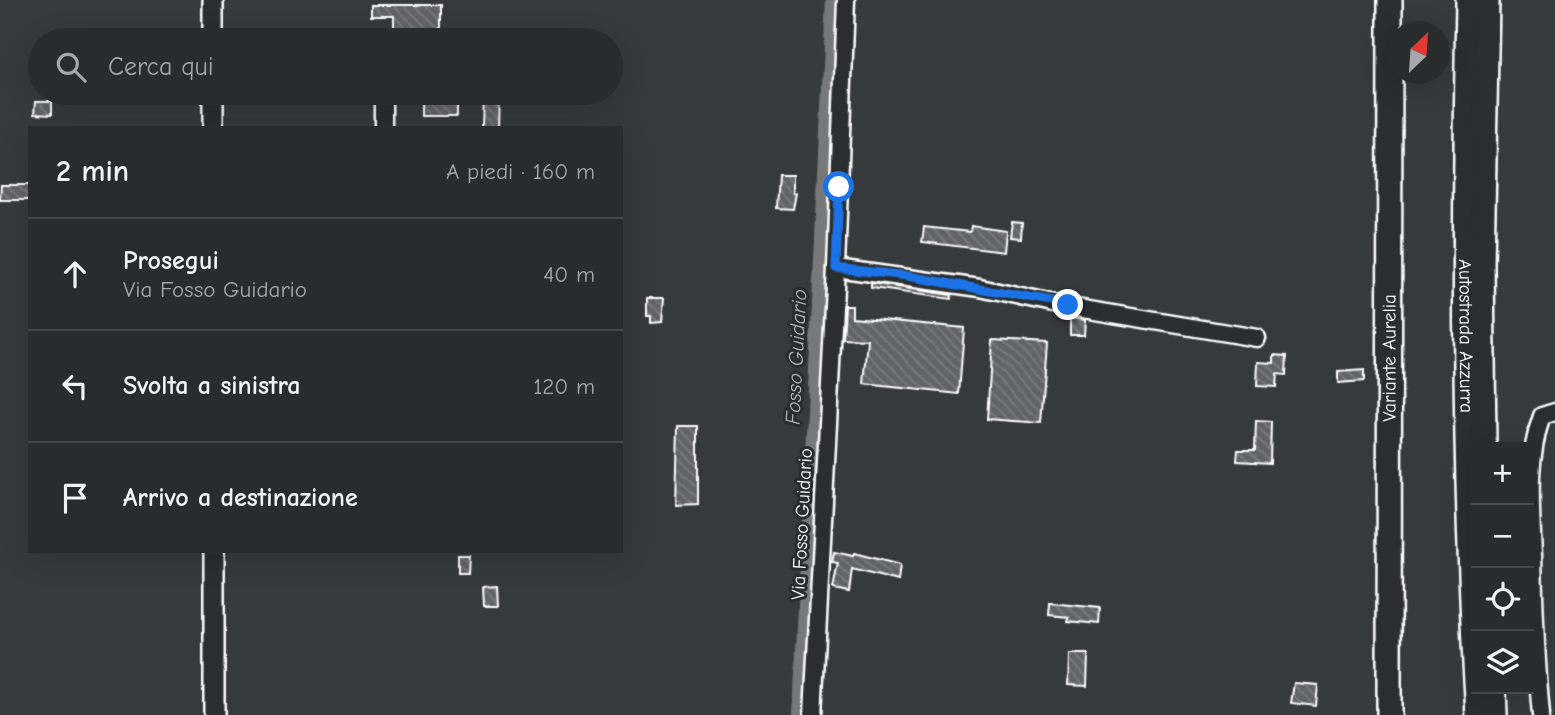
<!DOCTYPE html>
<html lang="it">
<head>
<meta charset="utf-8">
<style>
  :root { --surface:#292c2c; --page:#313434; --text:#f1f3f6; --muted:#a5a7a9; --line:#454848 }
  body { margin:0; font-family:"Comic Neue",sans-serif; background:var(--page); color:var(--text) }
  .controls { position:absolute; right:21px; bottom:21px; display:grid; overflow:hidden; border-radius:0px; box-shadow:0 7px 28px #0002 }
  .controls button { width:63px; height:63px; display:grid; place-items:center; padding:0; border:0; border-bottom:2px solid var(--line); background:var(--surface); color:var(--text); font:35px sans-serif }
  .compass { position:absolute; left:1387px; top:21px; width:63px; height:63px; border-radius:50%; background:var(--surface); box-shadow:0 7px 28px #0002; rotate:25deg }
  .stop { position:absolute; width:21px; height:21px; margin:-16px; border:5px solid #1a73e8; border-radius:50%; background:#fff }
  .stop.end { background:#1a73e8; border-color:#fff; box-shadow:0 2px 7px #0008 }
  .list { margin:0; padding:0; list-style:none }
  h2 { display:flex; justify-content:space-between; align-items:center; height:91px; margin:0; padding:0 28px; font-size:30px }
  h2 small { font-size:23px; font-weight:400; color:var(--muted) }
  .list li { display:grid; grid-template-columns:46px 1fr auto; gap:21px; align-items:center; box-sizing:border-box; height:112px; padding:0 28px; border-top:2px solid var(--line) }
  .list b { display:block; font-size:26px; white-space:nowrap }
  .list p { margin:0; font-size:23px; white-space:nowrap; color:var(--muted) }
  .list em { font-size:23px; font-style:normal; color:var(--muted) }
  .icon { flex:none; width:38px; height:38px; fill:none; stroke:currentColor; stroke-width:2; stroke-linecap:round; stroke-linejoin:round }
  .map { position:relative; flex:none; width:1555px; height:715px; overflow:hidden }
  .search { position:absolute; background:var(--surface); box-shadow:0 7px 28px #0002; left:28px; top:28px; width:595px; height:77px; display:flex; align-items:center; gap:18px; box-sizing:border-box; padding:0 24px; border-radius:38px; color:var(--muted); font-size:26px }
  .panel { position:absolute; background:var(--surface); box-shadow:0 7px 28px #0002; left:28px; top:126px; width:595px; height:427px; border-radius:0px }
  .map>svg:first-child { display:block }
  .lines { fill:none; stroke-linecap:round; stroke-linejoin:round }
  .canal { stroke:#767879; stroke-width:14 }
  .building { fill:url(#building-back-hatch); stroke:#fff; stroke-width:2 }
  .minor-casing { stroke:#fff; stroke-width:21 }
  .major-casing { stroke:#fff; stroke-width:24 }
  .highway-casing { stroke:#fff; stroke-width:28 }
  .minor { stroke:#2a2d2e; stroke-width:16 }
  .major { stroke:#2a2d2e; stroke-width:19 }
  .highway { stroke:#2a2d2e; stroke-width:23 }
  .route { stroke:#1a73e8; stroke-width:9 }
  .labels { text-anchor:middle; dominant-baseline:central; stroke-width:6; stroke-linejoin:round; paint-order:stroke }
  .street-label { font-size:19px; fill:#fff; stroke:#2a2d2e }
  .water-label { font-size:21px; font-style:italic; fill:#b4b5b5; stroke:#2a2d2e }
</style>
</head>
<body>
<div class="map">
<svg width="1555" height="715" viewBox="0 0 1555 715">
  <defs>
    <pattern id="building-back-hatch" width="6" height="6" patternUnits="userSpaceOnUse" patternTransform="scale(1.75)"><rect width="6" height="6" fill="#636465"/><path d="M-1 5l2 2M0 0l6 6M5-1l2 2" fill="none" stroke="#7a7b7c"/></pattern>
  </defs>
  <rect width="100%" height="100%" fill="#373a3b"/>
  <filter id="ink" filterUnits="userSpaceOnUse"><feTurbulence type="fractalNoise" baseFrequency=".0143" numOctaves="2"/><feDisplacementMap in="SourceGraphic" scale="14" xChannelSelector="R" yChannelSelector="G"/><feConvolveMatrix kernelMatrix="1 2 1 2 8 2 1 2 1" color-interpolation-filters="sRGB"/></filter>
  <g filter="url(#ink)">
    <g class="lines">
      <!-- canal -->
      <polyline class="canal" points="800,715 833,0"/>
    </g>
    <!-- building -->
    <g class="building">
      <polygon points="371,5 441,5 441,32 394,32 394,16 371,16"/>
      <rect x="421" y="93" width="36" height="23"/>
      <polygon points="483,93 499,93 498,128 482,128"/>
      <polygon points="36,101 52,101 52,114 35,113"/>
      <polygon points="778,175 793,175 793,193 796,193 793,209 776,208"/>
      <polygon points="1,185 30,185 30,200 0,200"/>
      <polygon points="1012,222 1022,223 1021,238 1010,237"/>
      <polygon points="971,226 1006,231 1004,252 922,242 924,227 970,232"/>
      <polygon points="871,283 952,295 951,299 871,288"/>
      <polygon points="647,298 664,298 662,322 651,323 651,316 647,316"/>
      <polygon points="845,305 852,305 852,317 964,328 959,394 864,384 868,340 843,339"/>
      <polygon points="1070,318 1085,320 1084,335 1070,335"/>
      <polygon points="992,340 1047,343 1041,423 987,419"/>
      <polygon points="1274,355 1287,356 1286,375 1277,374 1276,387 1257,386 1258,362 1274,363"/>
      <polygon points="1364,370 1364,381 1338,383 1338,372"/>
      <polygon points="1256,421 1271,422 1270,463 1237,461 1238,450 1255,450"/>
      <polygon points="678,426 698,426 698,504 676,505"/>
      <polygon points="834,552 853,556 854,553 900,565 898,581 852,569 849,592 833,589 838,563 832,562"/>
      <polygon points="458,555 469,555 468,573 458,573"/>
      <polygon points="497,586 498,606 484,606 483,587"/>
      <polygon points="1050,603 1100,608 1099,624 1068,621 1069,617 1049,615"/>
      <polygon points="1069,654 1088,654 1087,686 1068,685"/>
      <polygon points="1294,683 1318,685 1316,706 1291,703"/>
    </g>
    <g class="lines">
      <defs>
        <g id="minor">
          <polyline points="383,128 383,103"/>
          <polyline points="836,268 980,288 1053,304 1257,338"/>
          <polyline points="813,715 836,268 846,0"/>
          <path d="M1541 715C1536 661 1534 608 1533 554 1531 509 1526 459 1542 416L1555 412"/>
        </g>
        <g id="major">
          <polyline points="213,0 213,40"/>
          <polyline points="213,93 213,128"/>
          <polyline points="214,551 214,715"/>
        </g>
        <g id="highway">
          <path id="s1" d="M1468 0C1464 239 1463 476 1478 715"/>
          <polyline points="1484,447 1482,265 1487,0"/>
          <polyline points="1494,689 1495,715"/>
          <path id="s2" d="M1389 715 1390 0"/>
        </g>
      </defs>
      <!-- minor casing -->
      <use href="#minor" class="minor-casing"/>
      <!-- major casing -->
      <use href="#major" class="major-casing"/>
      <!-- highway casing -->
      <use href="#highway" class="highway-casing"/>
      <!-- minor -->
      <use href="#minor" class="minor"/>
      <!-- major -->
      <use href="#major" class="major"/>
      <!-- highway -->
      <use href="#highway" class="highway"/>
    </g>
  </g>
  <g class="lines" filter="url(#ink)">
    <!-- route -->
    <polyline class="route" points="839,187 836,268 908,276 1068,305"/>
  </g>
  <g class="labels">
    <!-- street labels -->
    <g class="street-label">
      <text stroke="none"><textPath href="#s1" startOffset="336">Autostrada Azzurra</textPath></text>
      <text stroke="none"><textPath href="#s2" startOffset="357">Variante Aurelia</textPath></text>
      <text transform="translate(802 524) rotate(-87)">Via Fosso Guidario</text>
    </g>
    <!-- water labels -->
    <g class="water-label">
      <text transform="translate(796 357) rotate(-87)">Fosso Guidario</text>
    </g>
  </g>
</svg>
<div class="controls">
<button>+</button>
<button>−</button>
<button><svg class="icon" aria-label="locate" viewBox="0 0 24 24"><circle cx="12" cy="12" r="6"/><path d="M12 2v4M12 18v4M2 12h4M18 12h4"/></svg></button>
<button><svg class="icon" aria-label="layers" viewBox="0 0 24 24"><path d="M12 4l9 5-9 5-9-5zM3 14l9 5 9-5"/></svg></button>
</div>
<svg class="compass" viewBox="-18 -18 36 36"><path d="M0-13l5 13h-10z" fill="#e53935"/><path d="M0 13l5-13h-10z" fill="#a5a7a9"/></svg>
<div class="stop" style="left:839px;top:187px"></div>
<div class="stop end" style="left:1068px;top:305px"></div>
<div class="search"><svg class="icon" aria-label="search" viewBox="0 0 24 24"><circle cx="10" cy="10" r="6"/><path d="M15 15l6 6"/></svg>Cerca qui</div>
<section class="panel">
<h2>2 min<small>A piedi · 160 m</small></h2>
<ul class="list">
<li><svg class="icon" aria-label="ahead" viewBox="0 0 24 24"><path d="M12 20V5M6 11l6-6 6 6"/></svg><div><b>Prosegui</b><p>Via Fosso Guidario</p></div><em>40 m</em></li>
<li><svg class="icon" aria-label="left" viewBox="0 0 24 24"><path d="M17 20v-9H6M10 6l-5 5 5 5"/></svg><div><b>Svolta a sinistra</b></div><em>120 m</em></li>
<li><svg class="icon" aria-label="arrive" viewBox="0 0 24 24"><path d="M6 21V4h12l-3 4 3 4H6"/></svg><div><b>Arrivo a destinazione</b></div></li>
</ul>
</section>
</div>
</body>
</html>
